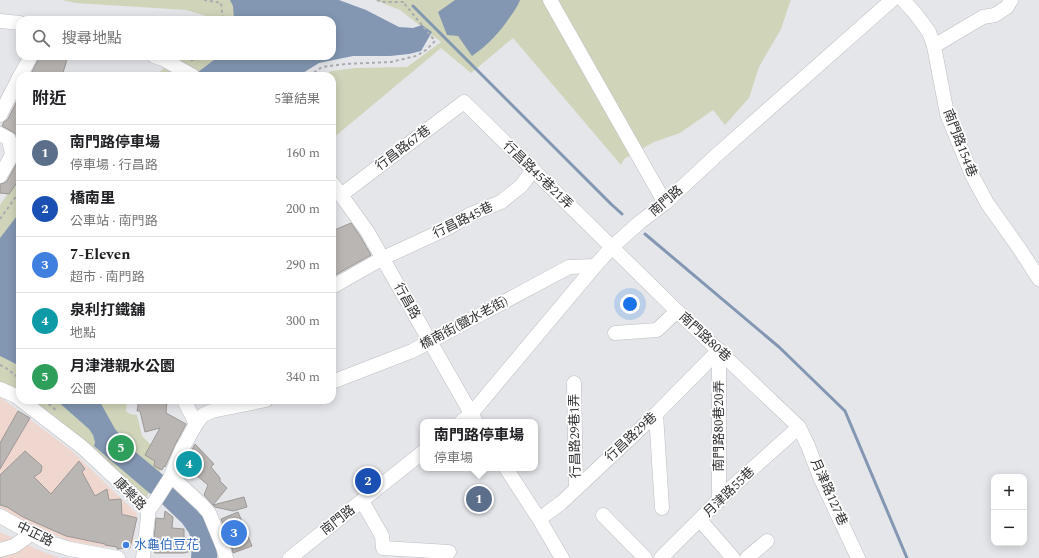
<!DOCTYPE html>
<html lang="zh-TW">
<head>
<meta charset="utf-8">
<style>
  :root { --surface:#fff; --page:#f2f2f2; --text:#202124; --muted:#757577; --line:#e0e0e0; --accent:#438895 }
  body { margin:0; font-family:Spectral,"Noto Sans TC",serif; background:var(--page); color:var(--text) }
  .controls { position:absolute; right:12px; bottom:12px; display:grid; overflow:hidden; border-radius:8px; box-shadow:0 2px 10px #0003 }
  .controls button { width:36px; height:36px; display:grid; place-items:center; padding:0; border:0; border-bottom:1px solid var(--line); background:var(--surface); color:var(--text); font:20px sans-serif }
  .you { position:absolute; left:630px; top:304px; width:14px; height:14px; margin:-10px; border:3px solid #fff; border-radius:50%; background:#1a73e8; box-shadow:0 0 0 6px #1a73e833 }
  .badge { display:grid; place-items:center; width:26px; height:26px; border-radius:50%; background:var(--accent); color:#fff; font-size:13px; font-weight:700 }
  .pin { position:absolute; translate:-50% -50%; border:2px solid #fff; box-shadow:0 1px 4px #0006 }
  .popup { position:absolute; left:420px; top:419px; width:118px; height:52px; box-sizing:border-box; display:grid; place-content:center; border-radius:8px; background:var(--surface); filter:drop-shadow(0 1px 3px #0005); font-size:13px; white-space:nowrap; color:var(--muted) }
  .popup b { font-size:15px; color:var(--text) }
  .popup::after { content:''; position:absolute; left:50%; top:100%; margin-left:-8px; border:8px solid transparent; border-top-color:var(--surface) }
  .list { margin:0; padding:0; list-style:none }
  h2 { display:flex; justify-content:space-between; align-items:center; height:52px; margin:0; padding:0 16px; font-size:17px }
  h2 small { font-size:13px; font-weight:400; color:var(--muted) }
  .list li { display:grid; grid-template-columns:26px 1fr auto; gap:12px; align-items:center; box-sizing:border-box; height:56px; padding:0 16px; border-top:1px solid var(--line) }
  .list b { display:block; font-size:15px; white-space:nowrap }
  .list p { margin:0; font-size:13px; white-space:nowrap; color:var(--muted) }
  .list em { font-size:13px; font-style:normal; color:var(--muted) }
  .icon { flex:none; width:22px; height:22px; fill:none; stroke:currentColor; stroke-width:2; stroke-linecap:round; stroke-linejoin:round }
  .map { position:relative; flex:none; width:1039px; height:558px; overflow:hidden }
  .search { position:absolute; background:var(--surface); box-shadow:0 2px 10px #0003; left:16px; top:16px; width:320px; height:44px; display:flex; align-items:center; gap:10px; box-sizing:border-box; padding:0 14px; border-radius:12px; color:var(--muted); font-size:15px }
  .panel { position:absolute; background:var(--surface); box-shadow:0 2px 10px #0003; left:16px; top:72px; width:320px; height:332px; border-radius:12px }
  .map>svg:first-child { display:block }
  .commercial { fill:#efd6ce }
  .green { fill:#d0d5ba }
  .water { fill:#8397b3 }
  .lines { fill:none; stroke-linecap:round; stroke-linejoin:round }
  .stream { stroke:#8397b3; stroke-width:3 }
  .building { fill:#bab6b4; stroke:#9c9896 }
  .minor-casing { stroke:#bcbec2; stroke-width:15 }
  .path { stroke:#a9abae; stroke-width:2; stroke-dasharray:3 3; stroke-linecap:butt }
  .minor { stroke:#fff; stroke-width:14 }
  .shop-dot { fill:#3f7fe0; stroke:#fff; stroke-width:1.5 }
  .labels { text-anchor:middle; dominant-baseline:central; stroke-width:3.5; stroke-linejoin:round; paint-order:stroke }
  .street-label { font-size:13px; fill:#303133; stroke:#fff }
  .shop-label { font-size:13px; fill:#366cbe; stroke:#fff; text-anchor:start }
</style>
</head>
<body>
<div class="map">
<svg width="1039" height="558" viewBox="0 0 1039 558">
  <rect width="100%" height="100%" fill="#e4e6ea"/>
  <!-- commercial -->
  <g class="commercial">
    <polygon points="0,397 72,451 137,514 133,543 129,548 104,547 70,541 28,524 0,507"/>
    <polygon points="0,532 41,551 60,558 0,558"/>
  </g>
  <!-- green -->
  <g class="green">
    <polygon points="62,0 238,0 240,20 207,20 206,16 186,10 76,3"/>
    <polygon points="375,0 791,0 790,2 781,29 759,67 749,98 725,125 713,110 680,133 654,142 624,159 621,165 513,38 471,73 441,48 332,139 332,76 325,76 331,71 355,68 407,67 441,42 400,10"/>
    <polygon points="181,56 227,56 229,76 154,76"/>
    <polygon points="20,176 20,391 0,382 0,205"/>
    <polygon points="31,400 131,400 127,402 126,411 130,414 137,415 142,436 166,460 145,500"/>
  </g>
  <!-- water -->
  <g class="water">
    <polygon points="230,0 339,0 366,10 399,27 413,28 422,25 432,32 421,51 409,54 390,56 353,56 319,63 298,76 193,76 219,56 332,56 332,20 234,20 233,6"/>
    <path d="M455 0H520C518 6 514 11 510 17 500 32 488 45 472 56L458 36 447 35 438 12Z"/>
    <polygon points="20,212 20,366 0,356 0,238"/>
    <polygon points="56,400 99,400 115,429 133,450 197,503 205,515 218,552 217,558 191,558 192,543 189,533 182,523 160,502 94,446 95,442 93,435 89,429"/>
  </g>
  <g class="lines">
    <!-- stream -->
    <g class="stream">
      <polyline points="413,6 611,204 622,214"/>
      <polyline points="645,234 779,347 845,411 907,558"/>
    </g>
  </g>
  <!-- building -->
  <g class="building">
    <polygon points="39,56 68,56 62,76 30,76 38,60"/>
    <polygon points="20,95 20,139 17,138 16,134 13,132 2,126 4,122 8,119"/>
    <polygon points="17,163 20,170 20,178 9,194 0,193 0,184 4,183 7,181"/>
    <polygon points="351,223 360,236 371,255 332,277 332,231"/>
    <polygon points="139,400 167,400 166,413 186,424 175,445 165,467 164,466 162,470 154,466 155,461 145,455 160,428 145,432 140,411 137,411"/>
    <polygon points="18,411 30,418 0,469 0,443"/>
    <polygon points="195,444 214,464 211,467 220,478 220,481 227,488 213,505 244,497 247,507 233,511 215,507 204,495 208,485 184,465"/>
    <polygon points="25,451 42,466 41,472 34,477 51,494 79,461 85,469 82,472 95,496 107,489 109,500 121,499 122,515 125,515 137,518 130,548 117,549 117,547 105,545 105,544 66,536 23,517 7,507 0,505 0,475"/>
    <polygon points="165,511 173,517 172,528 184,529 184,537 190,539 191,551 184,553 155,553 153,550 156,518 164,519"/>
    <polygon points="238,512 252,546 233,553 231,544 221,519"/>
  </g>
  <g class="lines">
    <defs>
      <g id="minor">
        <polyline points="550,0 665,203"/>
        <polyline points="903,0 915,13 929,32 934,46 947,114 972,175 987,203 1019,248 1039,279"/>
        <polyline points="0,21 20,23"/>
        <polyline points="934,46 983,17 995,15 1007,7 1011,0"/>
        <polyline points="154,56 163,59 193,76"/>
        <polyline points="20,76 31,56"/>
        <polyline points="0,115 20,76"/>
        <polyline points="0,134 9,139 12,155 0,176"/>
        <polyline points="332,183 341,195 367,231 476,422"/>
        <polyline points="341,195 464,102 677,311 799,427 808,446 820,477 858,558"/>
        <polyline points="332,287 383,258 448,228 469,215 501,202 521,186 533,170"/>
        <polyline points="615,333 657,330 677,311"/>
        <polyline points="332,382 412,351 569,267 595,266"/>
        <polyline points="574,383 576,489"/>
        <polyline points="0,389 16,396 20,399"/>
        <polyline points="21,400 82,447 144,505 148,511 148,517 143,558"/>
        <polyline points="184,400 196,424"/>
        <polyline points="656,414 662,508"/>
        <polyline points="461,422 471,414 595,266 612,247 640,222 665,203 720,152 892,0"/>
        <polyline points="506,468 539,519 562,558"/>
        <polyline points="171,476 202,505 209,513 223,547 226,558"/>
        <polyline points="362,501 382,536 383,548 449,552"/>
        <polyline points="719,501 719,350"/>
        <polyline points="148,511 156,500 170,478 182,449 196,424 203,415 212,411 266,400"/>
        <polyline points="603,515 645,558"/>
        <polyline points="0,516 47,542 70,549 118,558"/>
        <polyline points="539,519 561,503 656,414 719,350"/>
        <polyline points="700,520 733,558"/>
        <polyline points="0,550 14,546 31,534"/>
        <polyline points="290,558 423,452"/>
        <polyline points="661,558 733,486 799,427"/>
        <polyline points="747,558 767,541"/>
      </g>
    </defs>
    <!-- minor casing -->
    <use href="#minor" class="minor-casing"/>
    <!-- path -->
    <g class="path">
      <polyline points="204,0 221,3 223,20"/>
      <polyline points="377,0 382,2 403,2 404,0"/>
      <polyline points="191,61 198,56"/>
      <polyline points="309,76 322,67 345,64 391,62 416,56 426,50 435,41 403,2"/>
      <polyline points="0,219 20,191"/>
      <polyline points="0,365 6,368 20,379"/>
      <polyline points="44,400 57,411"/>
    </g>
    <!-- minor -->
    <use href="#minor" class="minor"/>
  </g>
  <!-- markers -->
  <circle class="shop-dot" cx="126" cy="545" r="4"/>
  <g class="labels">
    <!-- street labels -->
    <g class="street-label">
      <text transform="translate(960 143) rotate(69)">南門路154巷</text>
      <text transform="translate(403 148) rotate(-37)">行昌路67巷</text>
      <text transform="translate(538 175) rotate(44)">行昌路45巷21弄</text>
      <text transform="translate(666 201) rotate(-41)">南門路</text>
      <text transform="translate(463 220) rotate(-26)">行昌路45巷</text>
      <text transform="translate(407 301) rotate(61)">行昌路</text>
      <text transform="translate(464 323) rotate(-28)">橋南街(鹽水老街)</text>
      <text transform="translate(705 337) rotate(43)">南門路80巷</text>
      <text transform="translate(719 426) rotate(-90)">南門路80巷20弄</text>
      <text transform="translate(575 436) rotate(-91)">行昌路29巷1弄</text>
      <text transform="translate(631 437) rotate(-43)">行昌路29巷</text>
      <text transform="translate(729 492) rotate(-44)">月津路55巷</text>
      <text transform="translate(829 492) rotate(66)">月津路127巷</text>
      <text transform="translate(130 494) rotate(46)">康樂路</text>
      <text transform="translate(338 520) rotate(-38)">南門路</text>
      <text transform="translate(35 534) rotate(26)">中正路</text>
    </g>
    <!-- shop labels -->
    <g class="shop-label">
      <text x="134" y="545">水龜伯豆花</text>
    </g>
  </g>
</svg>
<div class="controls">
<button>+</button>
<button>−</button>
</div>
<div class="you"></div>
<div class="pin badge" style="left:479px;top:499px;background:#5c6f8a">1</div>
<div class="popup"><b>南門路停車場</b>停車場</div>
<div class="pin badge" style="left:368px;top:481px;background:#1a4fb4">2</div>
<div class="pin badge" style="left:234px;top:533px;background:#3f7fe0">3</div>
<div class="pin badge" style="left:189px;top:464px;background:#0f9aa8">4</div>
<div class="pin badge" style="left:121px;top:448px;background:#2e9e5b">5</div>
<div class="search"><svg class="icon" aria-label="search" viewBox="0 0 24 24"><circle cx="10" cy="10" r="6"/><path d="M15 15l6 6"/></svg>搜尋地點</div>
<section class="panel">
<h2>附近<small>5筆結果</small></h2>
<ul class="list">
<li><span class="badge" style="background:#5c6f8a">1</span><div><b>南門路停車場</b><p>停車場 · 行昌路</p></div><em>160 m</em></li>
<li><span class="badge" style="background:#1a4fb4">2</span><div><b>橋南里</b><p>公車站 · 南門路</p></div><em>200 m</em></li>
<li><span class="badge" style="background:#3f7fe0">3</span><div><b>7-Eleven</b><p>超市 · 南門路</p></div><em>290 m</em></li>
<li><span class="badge" style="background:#0f9aa8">4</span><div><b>泉利打鐵舖</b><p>地點</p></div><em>300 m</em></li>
<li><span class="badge" style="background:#2e9e5b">5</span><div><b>月津港親水公園</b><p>公園</p></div><em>340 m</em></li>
</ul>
</section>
</div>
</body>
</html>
